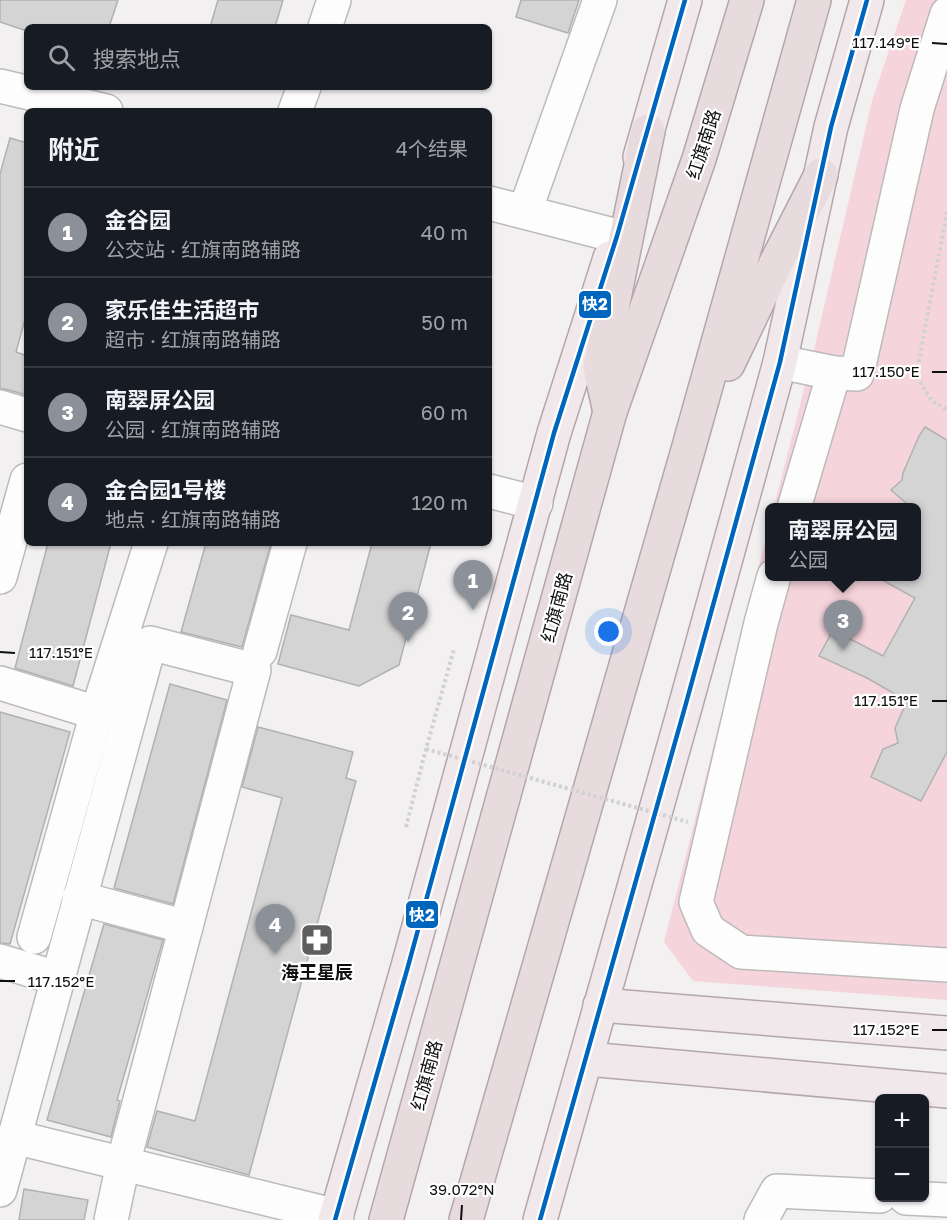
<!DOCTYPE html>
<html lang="zh">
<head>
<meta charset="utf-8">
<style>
  :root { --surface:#171b24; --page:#242831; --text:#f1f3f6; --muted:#9ea1a6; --line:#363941; --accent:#8c9099 }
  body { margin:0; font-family:"Golos Text","Noto Sans SC",sans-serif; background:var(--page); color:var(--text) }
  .controls { position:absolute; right:18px; bottom:18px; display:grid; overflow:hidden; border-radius:9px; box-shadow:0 2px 4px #0004 }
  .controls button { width:54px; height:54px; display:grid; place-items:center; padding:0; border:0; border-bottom:2px solid var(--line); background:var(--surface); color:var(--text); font:30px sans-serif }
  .you { position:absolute; left:609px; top:632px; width:21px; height:21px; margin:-15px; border:4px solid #fff; border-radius:50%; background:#1a73e8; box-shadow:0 0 0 9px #1a73e833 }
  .badge { display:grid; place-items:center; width:39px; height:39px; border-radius:50%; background:var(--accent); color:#fff; font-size:20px; font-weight:700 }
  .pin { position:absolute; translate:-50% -50px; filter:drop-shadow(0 2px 3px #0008) }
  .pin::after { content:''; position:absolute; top:32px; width:21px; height:18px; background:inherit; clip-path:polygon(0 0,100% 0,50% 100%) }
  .popup { position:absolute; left:765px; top:503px; width:156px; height:78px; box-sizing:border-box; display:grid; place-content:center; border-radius:9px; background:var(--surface); filter:drop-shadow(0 2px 4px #0005); font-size:20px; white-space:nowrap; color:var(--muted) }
  .popup b { font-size:22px; color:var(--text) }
  .popup::after { content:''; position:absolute; left:50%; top:100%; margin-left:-12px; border:12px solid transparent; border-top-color:var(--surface) }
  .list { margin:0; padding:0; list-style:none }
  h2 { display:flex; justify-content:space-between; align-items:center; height:78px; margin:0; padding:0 24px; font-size:26px }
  h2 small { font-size:20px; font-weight:400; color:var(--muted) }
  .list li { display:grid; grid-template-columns:39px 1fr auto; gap:18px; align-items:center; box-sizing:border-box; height:90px; padding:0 24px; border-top:2px solid var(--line) }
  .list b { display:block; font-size:22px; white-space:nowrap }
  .list p { margin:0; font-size:20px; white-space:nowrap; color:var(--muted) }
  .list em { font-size:20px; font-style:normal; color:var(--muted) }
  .icon { flex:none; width:33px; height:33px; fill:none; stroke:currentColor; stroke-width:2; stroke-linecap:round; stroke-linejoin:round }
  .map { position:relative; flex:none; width:947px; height:1220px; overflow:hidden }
  .search { position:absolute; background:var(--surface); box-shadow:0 2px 4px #0004; left:24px; top:24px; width:468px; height:66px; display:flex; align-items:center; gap:15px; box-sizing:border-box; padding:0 21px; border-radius:9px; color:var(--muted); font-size:22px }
  .panel { position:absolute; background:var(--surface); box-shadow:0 2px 4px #0004; left:24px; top:108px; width:468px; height:438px; border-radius:9px }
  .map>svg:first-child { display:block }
  .green { fill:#f6d4dc }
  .building { fill:#d4d4d4; stroke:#b1b1b1; stroke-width:1.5 }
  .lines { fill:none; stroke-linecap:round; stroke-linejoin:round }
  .minor-casing { stroke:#bcbabb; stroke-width:36 }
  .major-casing { stroke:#b5a6ab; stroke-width:36 }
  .highway-casing { stroke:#b5a6ab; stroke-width:36 }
  .path { stroke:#d2d1d1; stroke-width:4; stroke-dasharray:3 3; stroke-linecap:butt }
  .minor { stroke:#fdfdfd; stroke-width:33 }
  .major { stroke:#f0e8eb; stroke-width:33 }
  .highway { stroke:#e8dbde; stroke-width:33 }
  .path-bridge { stroke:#d2d1d1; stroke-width:4; stroke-dasharray:3 3; stroke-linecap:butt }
  .bus-1-casing { stroke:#fff; stroke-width:9 }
  .bus-1 { stroke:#0065bd; stroke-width:4.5 }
  .ticks { fill:none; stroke:#100f0f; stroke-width:2 }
  .labels { text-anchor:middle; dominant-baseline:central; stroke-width:4.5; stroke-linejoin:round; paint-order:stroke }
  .street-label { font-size:18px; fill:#100f0f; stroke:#fff }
  .poi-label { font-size:18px; font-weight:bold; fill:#100f0f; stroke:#fff }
  .ticks-label { font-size:15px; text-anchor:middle; fill:#100f0f; stroke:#fff; stroke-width:4.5; stroke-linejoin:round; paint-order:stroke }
  .line-badge { stroke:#fff; stroke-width:2 }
  .badge-label { font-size:16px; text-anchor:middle; font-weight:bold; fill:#fff }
</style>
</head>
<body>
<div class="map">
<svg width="947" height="1220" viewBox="0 0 947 1220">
  <rect width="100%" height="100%" fill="#f2f0f1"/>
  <!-- green -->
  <polygon class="green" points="906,0 947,0 947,1000 693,981 664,942 769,527 770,576 916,576 916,508 774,507 812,358 872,101"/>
  <!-- building -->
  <g class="building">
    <polygon points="0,0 118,0 109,27 27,27 27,31 0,22"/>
    <polygon points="218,0 283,0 275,27 210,27"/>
    <polygon points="521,0 579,0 568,33 516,17"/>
    <polygon points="10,138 27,143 27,312 16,352 27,356 27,395 5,389 0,389 0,174"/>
    <polygon points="925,427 947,440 947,752 921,801 871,777 883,749 898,743 895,728 907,701 867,678 819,656 833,630 883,656 915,598 875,576 916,576 916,507 911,507 891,490 902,480 903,473 919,436"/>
    <polygon points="48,543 111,543 73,686 15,668"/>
    <polygon points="206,543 271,543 242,647 181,632"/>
    <polygon points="372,543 431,543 399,665 359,686 278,664 291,615 349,630"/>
    <polygon points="170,684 227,700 173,904 114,888"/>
    <polygon points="0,712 70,732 10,944 0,943"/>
    <polygon points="258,727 353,752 346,778 356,781 249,1175 147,1147 157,1111 195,1121 282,798 242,787"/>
    <polygon points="104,924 163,940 117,1100 120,1101 111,1137 47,1120"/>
    <polygon points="24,1189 88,1200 84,1220 19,1220"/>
  </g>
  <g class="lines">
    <defs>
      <g id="minor">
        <polyline points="325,27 334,0"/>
        <polyline points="0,86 106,111"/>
        <polyline points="295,111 304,87"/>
        <polyline points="489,203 617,236"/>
        <polyline points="525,211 600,0"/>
        <polyline points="780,362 834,373 857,374 917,109 947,14"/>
        <polyline points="0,407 27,415"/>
        <polyline points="489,491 536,503"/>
        <polyline points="794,508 834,373"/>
        <polyline points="774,576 761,623 696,902 708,930 741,952 947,965"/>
        <polyline points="0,577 27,480"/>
        <polyline points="260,651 290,543"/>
        <polyline points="0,683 97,713"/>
        <polyline points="79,898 186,927"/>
        <polyline points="34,937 97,713 151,543"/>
        <polyline points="0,961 57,978"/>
        <polyline points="14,1137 337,1216"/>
        <polyline points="0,1190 150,643 254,670 123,1164 111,1220"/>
        <polyline points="906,1198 947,1200"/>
        <polyline points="761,1220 777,1191 880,1196"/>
      </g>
      <g id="major">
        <polyline points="640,157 685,0"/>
        <polyline points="600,1005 947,1033"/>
        <polyline points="587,1059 947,1091"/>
        <polyline points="335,1220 407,970 554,433 610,258"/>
        <polyline points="540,1220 685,707 780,362 831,127 867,0"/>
      </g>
      <g id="highway">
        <polyline points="728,364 776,263 821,175"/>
        <polyline points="610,412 600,367 648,131"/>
        <polyline points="386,1220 610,412 699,159 747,0"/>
        <polyline points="466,1220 688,450 814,0"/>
      </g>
    </defs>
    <!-- minor casing -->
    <use href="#minor" class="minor-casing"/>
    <!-- major casing -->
    <use href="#major" class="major-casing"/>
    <!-- highway casing -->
    <use href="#highway" class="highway-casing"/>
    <!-- path -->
    <g class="path">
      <polyline points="947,212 916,376 932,401 947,410"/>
      <polyline points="406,827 426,749 454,649"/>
    </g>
    <!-- minor -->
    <use href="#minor" class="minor"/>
    <!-- major -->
    <use href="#major" class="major"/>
    <!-- highway -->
    <use href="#highway" class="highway"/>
    <!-- path-bridge -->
    <polyline class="path-bridge" points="426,749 688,822"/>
    <defs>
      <g id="bus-1">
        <polyline points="335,1220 407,970 554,433 617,236 685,0"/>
        <polyline points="540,1220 685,707 780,362 831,127 867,0"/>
      </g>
    </defs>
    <!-- bus-1 casing -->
    <use href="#bus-1" class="bus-1-casing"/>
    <!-- bus-1 -->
    <use href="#bus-1" class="bus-1"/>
  </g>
  <!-- ticks -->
  <path class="ticks" d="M932 43 947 44M932 372H947M0 652 15 653M932 701H947M0 981H15M932 1030H947M461 1220 462 1205"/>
  <!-- icons -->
  <defs>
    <symbol id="pharmacy-square" viewBox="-11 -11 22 22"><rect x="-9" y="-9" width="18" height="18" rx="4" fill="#5f5e5e" stroke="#fff"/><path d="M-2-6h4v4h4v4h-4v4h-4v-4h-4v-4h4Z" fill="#fff"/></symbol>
  </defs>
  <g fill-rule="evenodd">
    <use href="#pharmacy-square" x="298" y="921" width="38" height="38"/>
  </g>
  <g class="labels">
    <!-- street labels -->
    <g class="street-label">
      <text transform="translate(703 144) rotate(-72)">红旗南路</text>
      <text transform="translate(556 607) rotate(-75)">红旗南路</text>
      <text transform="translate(426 1075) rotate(-75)">红旗南路</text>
    </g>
    <!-- poi labels -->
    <g class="poi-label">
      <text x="317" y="972">海王星辰</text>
    </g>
  </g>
  <g class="ticks-label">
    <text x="886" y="48">117.149°E</text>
    <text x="886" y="377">117.150°E</text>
    <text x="61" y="658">117.151°E</text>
    <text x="886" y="706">117.151°E</text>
    <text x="61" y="987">117.152°E</text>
    <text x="886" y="1035">117.152°E</text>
    <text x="462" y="1195">39.072°N</text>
  </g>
  <g class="line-badge">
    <rect x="578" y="290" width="34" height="29" rx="6" fill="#0065bd"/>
    <rect x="405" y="900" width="34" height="29" rx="6" fill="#0065bd"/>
  </g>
  <g class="badge-label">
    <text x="595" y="310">快2</text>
    <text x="422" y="921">快2</text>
  </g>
</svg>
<div class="controls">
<button>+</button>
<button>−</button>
</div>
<div class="you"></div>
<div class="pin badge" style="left:473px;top:610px">1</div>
<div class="pin badge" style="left:408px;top:642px">2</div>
<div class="pin badge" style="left:843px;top:650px">3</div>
<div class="popup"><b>南翠屏公园</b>公园</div>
<div class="pin badge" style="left:275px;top:954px">4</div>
<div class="search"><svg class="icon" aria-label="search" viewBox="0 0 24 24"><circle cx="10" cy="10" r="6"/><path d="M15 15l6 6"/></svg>搜索地点</div>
<section class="panel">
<h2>附近<small>4个结果</small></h2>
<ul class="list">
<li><span class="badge">1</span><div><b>金谷园</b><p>公交站 · 红旗南路辅路</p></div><em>40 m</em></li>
<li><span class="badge">2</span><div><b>家乐佳生活超市</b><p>超市 · 红旗南路辅路</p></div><em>50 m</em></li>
<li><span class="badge">3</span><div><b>南翠屏公园</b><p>公园 · 红旗南路辅路</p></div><em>60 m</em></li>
<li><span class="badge">4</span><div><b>金合园1号楼</b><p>地点 · 红旗南路辅路</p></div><em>120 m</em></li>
</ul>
</section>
</div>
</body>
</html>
